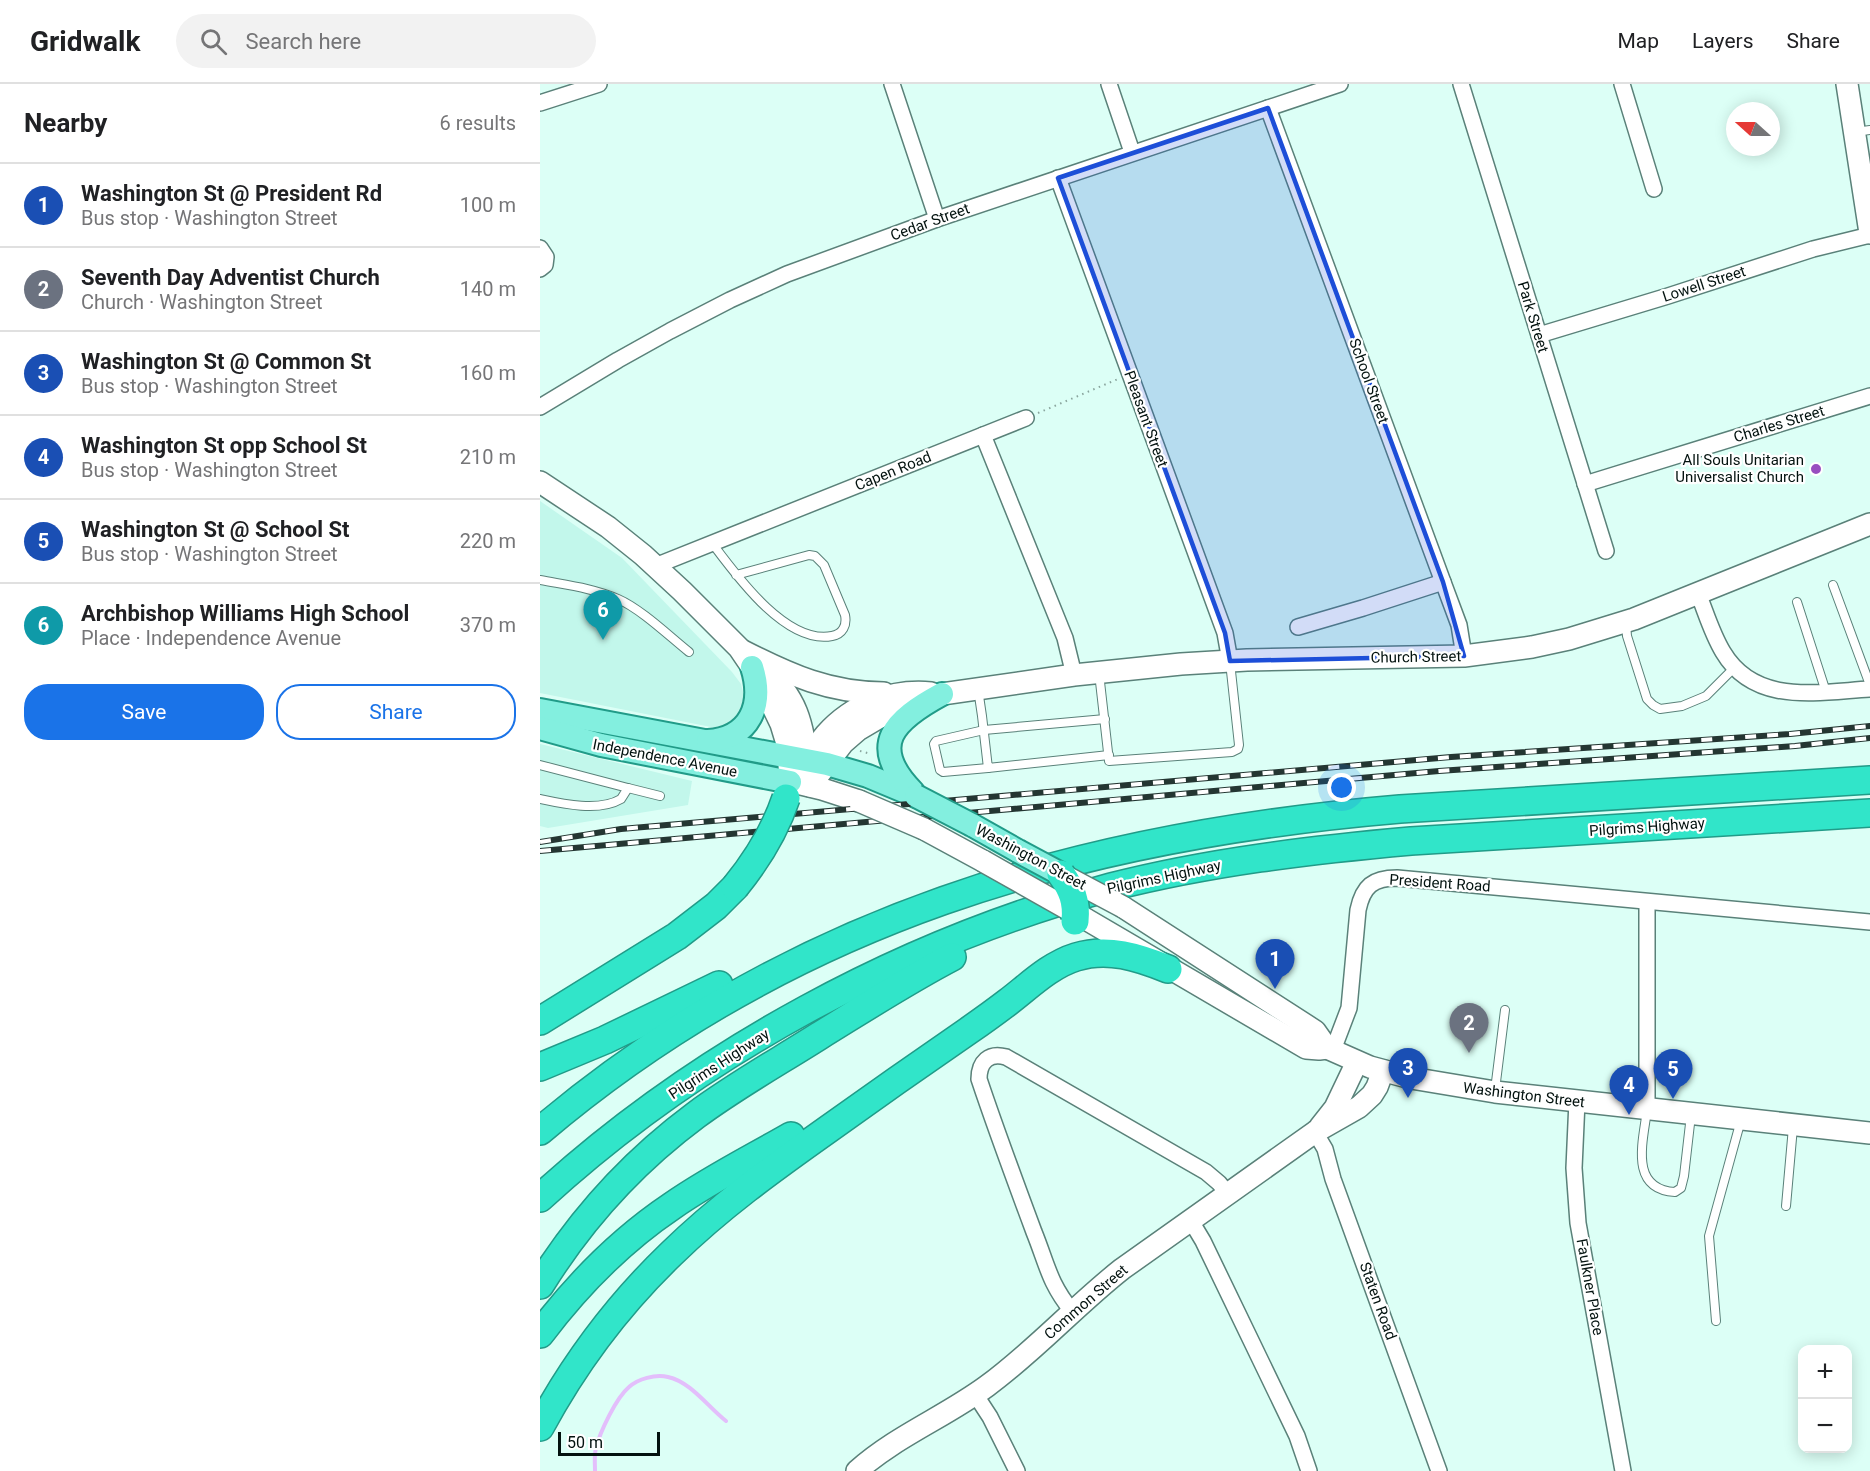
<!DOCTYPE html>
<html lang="en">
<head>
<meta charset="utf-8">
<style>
  :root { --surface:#fff; --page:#f2f2f2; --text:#202124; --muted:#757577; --line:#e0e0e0; --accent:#1a73e8 }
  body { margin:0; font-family:Roboto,sans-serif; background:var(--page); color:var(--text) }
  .controls { position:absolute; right:18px; bottom:18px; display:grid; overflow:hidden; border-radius:12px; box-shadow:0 3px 15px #0003 }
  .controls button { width:54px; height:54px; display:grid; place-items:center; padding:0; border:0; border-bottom:2px solid var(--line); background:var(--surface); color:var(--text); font:30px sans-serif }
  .compass { position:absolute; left:1186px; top:18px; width:54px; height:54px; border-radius:50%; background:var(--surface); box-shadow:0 3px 15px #0003; rotate:291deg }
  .scale { position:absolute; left:18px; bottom:15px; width:102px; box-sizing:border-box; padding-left:6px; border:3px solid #03120f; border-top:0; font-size:16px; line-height:21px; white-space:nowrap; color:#03120f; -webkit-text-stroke:4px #fff; paint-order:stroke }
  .you { position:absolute; left:802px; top:704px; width:21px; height:21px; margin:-15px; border:4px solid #fff; border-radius:50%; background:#1a73e8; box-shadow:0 0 0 9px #1a73e833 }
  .badge { display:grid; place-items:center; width:39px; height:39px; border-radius:50%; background:var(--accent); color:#fff; font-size:20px; font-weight:700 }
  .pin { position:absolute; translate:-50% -50px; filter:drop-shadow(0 2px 3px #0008) }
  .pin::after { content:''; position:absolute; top:32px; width:21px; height:18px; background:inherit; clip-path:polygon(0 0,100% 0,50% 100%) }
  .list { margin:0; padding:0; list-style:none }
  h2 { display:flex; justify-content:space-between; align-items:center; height:78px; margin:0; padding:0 24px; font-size:26px }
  h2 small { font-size:20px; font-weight:400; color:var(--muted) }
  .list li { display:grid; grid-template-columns:39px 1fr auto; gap:18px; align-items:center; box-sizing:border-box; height:84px; padding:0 24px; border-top:2px solid var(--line) }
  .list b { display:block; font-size:22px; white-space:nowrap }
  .list p { margin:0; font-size:20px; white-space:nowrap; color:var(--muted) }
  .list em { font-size:20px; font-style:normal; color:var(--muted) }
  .actions { display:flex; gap:12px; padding:18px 24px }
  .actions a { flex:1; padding:14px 0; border:2px solid var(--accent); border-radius:24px; text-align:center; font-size:21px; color:var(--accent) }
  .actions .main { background:var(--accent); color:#fff }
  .icon { flex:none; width:33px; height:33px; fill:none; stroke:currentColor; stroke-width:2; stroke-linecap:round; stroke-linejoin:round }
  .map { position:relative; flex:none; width:1330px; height:1387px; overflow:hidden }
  header { display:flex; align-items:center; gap:36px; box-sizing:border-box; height:84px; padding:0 30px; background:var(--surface); border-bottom:2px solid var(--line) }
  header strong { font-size:28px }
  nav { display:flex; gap:33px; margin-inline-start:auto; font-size:21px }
  .search { width:420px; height:54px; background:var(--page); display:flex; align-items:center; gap:15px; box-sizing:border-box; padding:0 21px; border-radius:33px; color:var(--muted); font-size:22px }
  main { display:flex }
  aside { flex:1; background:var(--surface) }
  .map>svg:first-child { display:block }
  .built { fill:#c2f7eb }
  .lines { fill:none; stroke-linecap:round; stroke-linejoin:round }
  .stream { stroke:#e3befb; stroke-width:4 }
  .lane-casing { stroke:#5a8179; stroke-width:10 }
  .street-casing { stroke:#5a8179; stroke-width:18 }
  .secondary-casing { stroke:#5a8179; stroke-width:24 }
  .primary-casing { stroke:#219b88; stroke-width:26 }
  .highway-casing { stroke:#219b88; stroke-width:30 }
  .path { stroke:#89a49d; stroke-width:2; stroke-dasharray:1.5 4.5; stroke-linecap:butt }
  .lane { stroke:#fff; stroke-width:8 }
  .street { stroke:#fff; stroke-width:15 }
  .secondary { stroke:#fff; stroke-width:21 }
  .primary { stroke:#83efdf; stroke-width:22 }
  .highway { stroke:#31e5c9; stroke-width:27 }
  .rail-casing { stroke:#243632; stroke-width:6 }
  .rail { stroke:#fff; stroke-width:4; stroke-dasharray:11; stroke-linecap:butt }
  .secondary-bridge-casing { stroke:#5a8179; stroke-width:24; stroke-linecap:butt }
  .primary-bridge-casing { stroke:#219b88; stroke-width:26; stroke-linecap:butt }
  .highway-bridge-casing { stroke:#219b88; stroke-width:30; stroke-linecap:butt }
  .secondary-bridge { stroke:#fff; stroke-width:21 }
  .primary-bridge { stroke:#83efdf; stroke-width:22 }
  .highway-bridge { stroke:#31e5c9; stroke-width:27 }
  .marked { fill:#1d4ed8; fill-opacity:0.2; stroke:#1d4ed8; stroke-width:4.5; stroke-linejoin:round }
  .poi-dot { fill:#984ec0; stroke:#fff; stroke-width:2 }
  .labels { text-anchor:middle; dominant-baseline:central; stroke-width:4.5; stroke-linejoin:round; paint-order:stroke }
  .street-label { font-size:15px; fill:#03120f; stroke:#fff }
  .poi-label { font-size:15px; fill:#03120f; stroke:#fff; text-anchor:end }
</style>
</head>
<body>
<header>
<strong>Gridwalk</strong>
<div class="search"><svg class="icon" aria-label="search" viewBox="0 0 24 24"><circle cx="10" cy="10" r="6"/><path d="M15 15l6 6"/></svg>Search here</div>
<nav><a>Map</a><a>Layers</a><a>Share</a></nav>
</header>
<main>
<aside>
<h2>Nearby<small>6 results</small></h2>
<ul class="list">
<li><span class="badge" style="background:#1a4fb4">1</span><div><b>Washington St @ President Rd</b><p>Bus stop · Washington Street</p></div><em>100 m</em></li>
<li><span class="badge" style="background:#6b7280">2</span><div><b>Seventh Day Adventist Church</b><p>Church · Washington Street</p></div><em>140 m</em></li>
<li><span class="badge" style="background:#1a4fb4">3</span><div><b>Washington St @ Common St</b><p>Bus stop · Washington Street</p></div><em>160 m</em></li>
<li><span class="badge" style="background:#1a4fb4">4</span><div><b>Washington St opp School St</b><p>Bus stop · Washington Street</p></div><em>210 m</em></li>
<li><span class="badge" style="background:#1a4fb4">5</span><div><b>Washington St @ School St</b><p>Bus stop · Washington Street</p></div><em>220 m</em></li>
<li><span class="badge" style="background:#0f9aa8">6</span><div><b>Archbishop Williams High School</b><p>Place · Independence Avenue</p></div><em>370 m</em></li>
</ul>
<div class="actions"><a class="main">Save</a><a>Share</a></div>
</aside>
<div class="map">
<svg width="1330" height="1387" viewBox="0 0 1330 1387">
  <rect width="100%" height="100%" fill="#dcfff6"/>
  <!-- built -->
  <g class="built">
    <polygon points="0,417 82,474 192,588 201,600 204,612 201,625 191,639 181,644 176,644 0,609"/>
    <polygon points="0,660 152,697 148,721 8,744 0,742"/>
  </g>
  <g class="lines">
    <!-- stream -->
    <path class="stream" d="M55 1387C55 1379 54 1371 56 1364 60 1348 76 1314 89 1303 98 1295 115 1290 128 1293 151 1298 168 1323 186 1337"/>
    <defs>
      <g id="lane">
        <polyline points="1315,48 1330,46"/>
        <path d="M172 459C196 491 246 561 292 552 303 550 307 541 305 531L284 481 275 472 269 471 196 491"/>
        <path d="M0 496C26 501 53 504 78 515 101 525 129 552 149 568"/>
        <polyline points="1293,501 1330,601"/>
        <polyline points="1257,518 1286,608"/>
        <polyline points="1086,540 1087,552 1107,615 1113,621 1120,625 1142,622 1166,612 1195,583"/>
        <polyline points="559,589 569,677 692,668 698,665 699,661 690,578"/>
        <polyline points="438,605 442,632 448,684 569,671"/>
        <path d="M0 681 88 704 81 715C59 728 23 720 0 715"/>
        <polyline points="448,684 403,688 400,686 394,660 396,657 444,646 565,635"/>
        <polyline points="88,704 120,712"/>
        <polyline points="955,1006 965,926"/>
        <path d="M1107 1026C1103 1058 1089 1105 1135 1108L1141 1104 1144 1092 1151 1031"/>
        <polyline points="1246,1122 1253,1043"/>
        <polyline points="1176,1237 1169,1152 1201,1036"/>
      </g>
      <g id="street">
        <polyline points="352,0 397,135"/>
        <polyline points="569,0 592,68"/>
        <polyline points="921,0 1066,467"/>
        <polyline points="1082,0 1114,105"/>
        <polyline points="0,19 59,0"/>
        <polyline points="728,24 903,498 919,541 924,572"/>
        <polyline points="518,94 685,549 690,577"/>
        <polyline points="0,164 6,173 5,181 0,185"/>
        <polyline points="999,251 1128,212 1273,165 1330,151"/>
        <polyline points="0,323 78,276 130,247 190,216 247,190 397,135 800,0"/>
        <polyline points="443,351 525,554 534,591"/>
        <polyline points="1045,400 1330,312"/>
        <polyline points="115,482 486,334"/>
        <path d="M1158 509C1166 529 1172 550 1183 568 1215 622 1278 608 1330 605"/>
        <polyline points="758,543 823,524 903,498"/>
        <polyline points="1107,818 1107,1025"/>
        <path d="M793 966 809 924 818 826C823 802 833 794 857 794L1330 838"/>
        <polyline points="1037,1017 1034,1084 1038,1139 1083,1387"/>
        <polyline points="775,1048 785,1065 793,1095 899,1387"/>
        <polyline points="651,1137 663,1157 757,1352 769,1387"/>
        <path d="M532 1227C509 1199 507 1180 494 1148 475 1097 456 1046 439 995 439 978 449 968 466 973L666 1088 679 1099 688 1110"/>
        <polyline points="435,1310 450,1333 477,1387"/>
      </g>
      <g id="secondary">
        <polyline points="1307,0 1330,149"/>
        <polyline points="0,398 68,443 103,471 142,507 199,564 218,592 241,640 248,663 250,698"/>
        <path d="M203 567C250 591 290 609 344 609"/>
        <path d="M223 583C258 614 262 638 268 682"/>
        <path d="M258 688C267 676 276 662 286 650 312 621 351 605 391 609"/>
        <polyline points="257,699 282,705 319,717"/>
        <polyline points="270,702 303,659 318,646 340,633 402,610 534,591 641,580 707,576 924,572 992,563 1029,555 1094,535 1330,440"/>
        <polyline points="384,745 443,777"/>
        <polyline points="583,823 775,947 787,964 830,983 871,994 955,1008 1330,1049"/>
        <polyline points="544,834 766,964 779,965 787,964"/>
        <polyline points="780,1043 795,1024 817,978"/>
        <path d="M317 1387C356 1352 405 1333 447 1302 495 1267 535 1222 582 1185L775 1048 819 1023 832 1011 837 1003 843 987"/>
      </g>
      <g id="primary">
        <polyline points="0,626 287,680 328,692 376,712"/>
        <polyline points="0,644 61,661 250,698"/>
        <path d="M168 657C210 654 224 621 212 583"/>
        <path d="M373 708C327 661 354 636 402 610"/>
        <polyline points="432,741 478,767"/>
      </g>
      <g id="highway">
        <polyline points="0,937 137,852 176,822 195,803"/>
        <polyline points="0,983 65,956 179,901"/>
        <path d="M0 1047C250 835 539 752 860 725L1330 696"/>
        <path d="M0 1114C157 970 364 858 571 803 669 778 770 766 871 757L1330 729"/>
        <path d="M0 1201C41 1135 94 1077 156 1031 195 1002 238 978 279 952 323 925 366 897 412 873"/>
        <path d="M0 1250C37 1201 80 1157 132 1122 169 1096 211 1075 251 1052"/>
        <path d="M0 1343C34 1280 79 1220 131 1170 179 1123 232 1085 287 1046 333 1013 380 980 428 947 441 938 455 928 468 918 489 902 510 881 536 873 568 863 598 873 628 885"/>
      </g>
    </defs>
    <!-- lane casing -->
    <use href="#lane" class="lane-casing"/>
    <!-- street casing -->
    <use href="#street" class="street-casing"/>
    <!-- secondary casing -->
    <use href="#secondary" class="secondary-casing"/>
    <!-- primary casing -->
    <use href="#primary" class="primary-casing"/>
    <!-- highway casing -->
    <use href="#highway" class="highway-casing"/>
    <!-- path -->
    <g class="path">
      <polyline points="498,329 578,295"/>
      <polyline points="320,667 331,670"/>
    </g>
    <!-- lane -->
    <use href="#lane" class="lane"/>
    <!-- street -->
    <use href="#street" class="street"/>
    <!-- secondary -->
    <use href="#secondary" class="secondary"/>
    <!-- primary -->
    <use href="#primary" class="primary"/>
    <!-- highway -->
    <use href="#highway" class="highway"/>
    <defs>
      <g id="rail">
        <polyline points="0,758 81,745 911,673 1250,650 1330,642"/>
        <polyline points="0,767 899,687 1255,662 1330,654"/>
      </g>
    </defs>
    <!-- rail casing -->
    <use href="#rail" class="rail-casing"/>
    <!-- rail -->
    <use href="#rail" class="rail"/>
    <defs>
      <g id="secondary-bridge">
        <polyline points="319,717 384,745"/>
        <polyline points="443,777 544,834"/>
        <polyline points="521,790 583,823"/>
      </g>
      <g id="primary-bridge">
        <polyline points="376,712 432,741"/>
        <polyline points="478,767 521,790"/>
      </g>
      <g id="highway-bridge">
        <path d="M521 790C532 805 537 818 535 837"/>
        <path d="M195 803C217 776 235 747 246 714"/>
      </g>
    </defs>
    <!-- secondary-bridge casing -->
    <use href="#secondary-bridge" class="secondary-bridge-casing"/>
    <!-- primary-bridge casing -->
    <use href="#primary-bridge" class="primary-bridge-casing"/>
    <!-- highway-bridge casing -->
    <use href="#highway-bridge" class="highway-bridge-casing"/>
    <!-- secondary-bridge -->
    <use href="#secondary-bridge" class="secondary-bridge"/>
    <!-- primary-bridge -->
    <use href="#primary-bridge" class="primary-bridge"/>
    <!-- highway-bridge -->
    <use href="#highway-bridge" class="highway-bridge"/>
  </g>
  <!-- marked area -->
  <path class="marked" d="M728 24 903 498 924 572 690 577 685 549 518 94Z"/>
  <!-- markers -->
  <circle class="poi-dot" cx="1276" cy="385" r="6"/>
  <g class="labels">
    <!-- street labels -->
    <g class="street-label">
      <text transform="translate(390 138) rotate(-20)">Cedar Street</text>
      <text transform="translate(1164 200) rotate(-18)">Lowell Street</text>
      <text transform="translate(993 233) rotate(73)">Park Street</text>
      <text transform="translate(829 297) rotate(70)">School Street</text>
      <text transform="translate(606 335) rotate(70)">Pleasant Street</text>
      <text transform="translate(1239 340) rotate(-17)">Charles Street</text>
      <text transform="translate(353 387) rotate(-22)">Capen Road</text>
      <text transform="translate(876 573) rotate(-1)">Church Street</text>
      <text transform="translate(125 674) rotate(11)">Independence Avenue</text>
      <text transform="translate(1107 743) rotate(-4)">Pilgrims Highway</text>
      <text transform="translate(491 773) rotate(28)">Washington Street</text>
      <text transform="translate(624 793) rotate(-12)">Pilgrims Highway</text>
      <text transform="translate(900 799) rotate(4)">President Road</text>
      <text transform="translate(179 980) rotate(-33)">Pilgrims Highway</text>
      <text transform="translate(984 1011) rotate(7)">Washington Street</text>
      <text transform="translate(1050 1203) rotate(80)">Faulkner Place</text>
      <text transform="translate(838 1217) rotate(70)">Staten Road</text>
      <text transform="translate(546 1218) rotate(-41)">Common Street</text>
    </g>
    <!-- poi labels -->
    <g class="poi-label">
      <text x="1264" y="376">All Souls Unitarian<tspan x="1264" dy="17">Universalist Church</tspan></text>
    </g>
  </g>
</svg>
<div class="controls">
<button>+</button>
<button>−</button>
</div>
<svg class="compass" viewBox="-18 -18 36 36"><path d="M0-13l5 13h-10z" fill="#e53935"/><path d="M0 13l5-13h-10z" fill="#757577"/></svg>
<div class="scale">50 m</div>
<div class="you"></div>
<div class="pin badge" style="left:735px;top:905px;background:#1a4fb4">1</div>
<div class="pin badge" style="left:929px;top:969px;background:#6b7280">2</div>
<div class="pin badge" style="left:868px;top:1014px;background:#1a4fb4">3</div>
<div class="pin badge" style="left:1089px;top:1031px;background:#1a4fb4">4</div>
<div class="pin badge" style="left:1133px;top:1015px;background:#1a4fb4">5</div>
<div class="pin badge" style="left:63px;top:556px;background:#0f9aa8">6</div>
</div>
</main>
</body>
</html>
